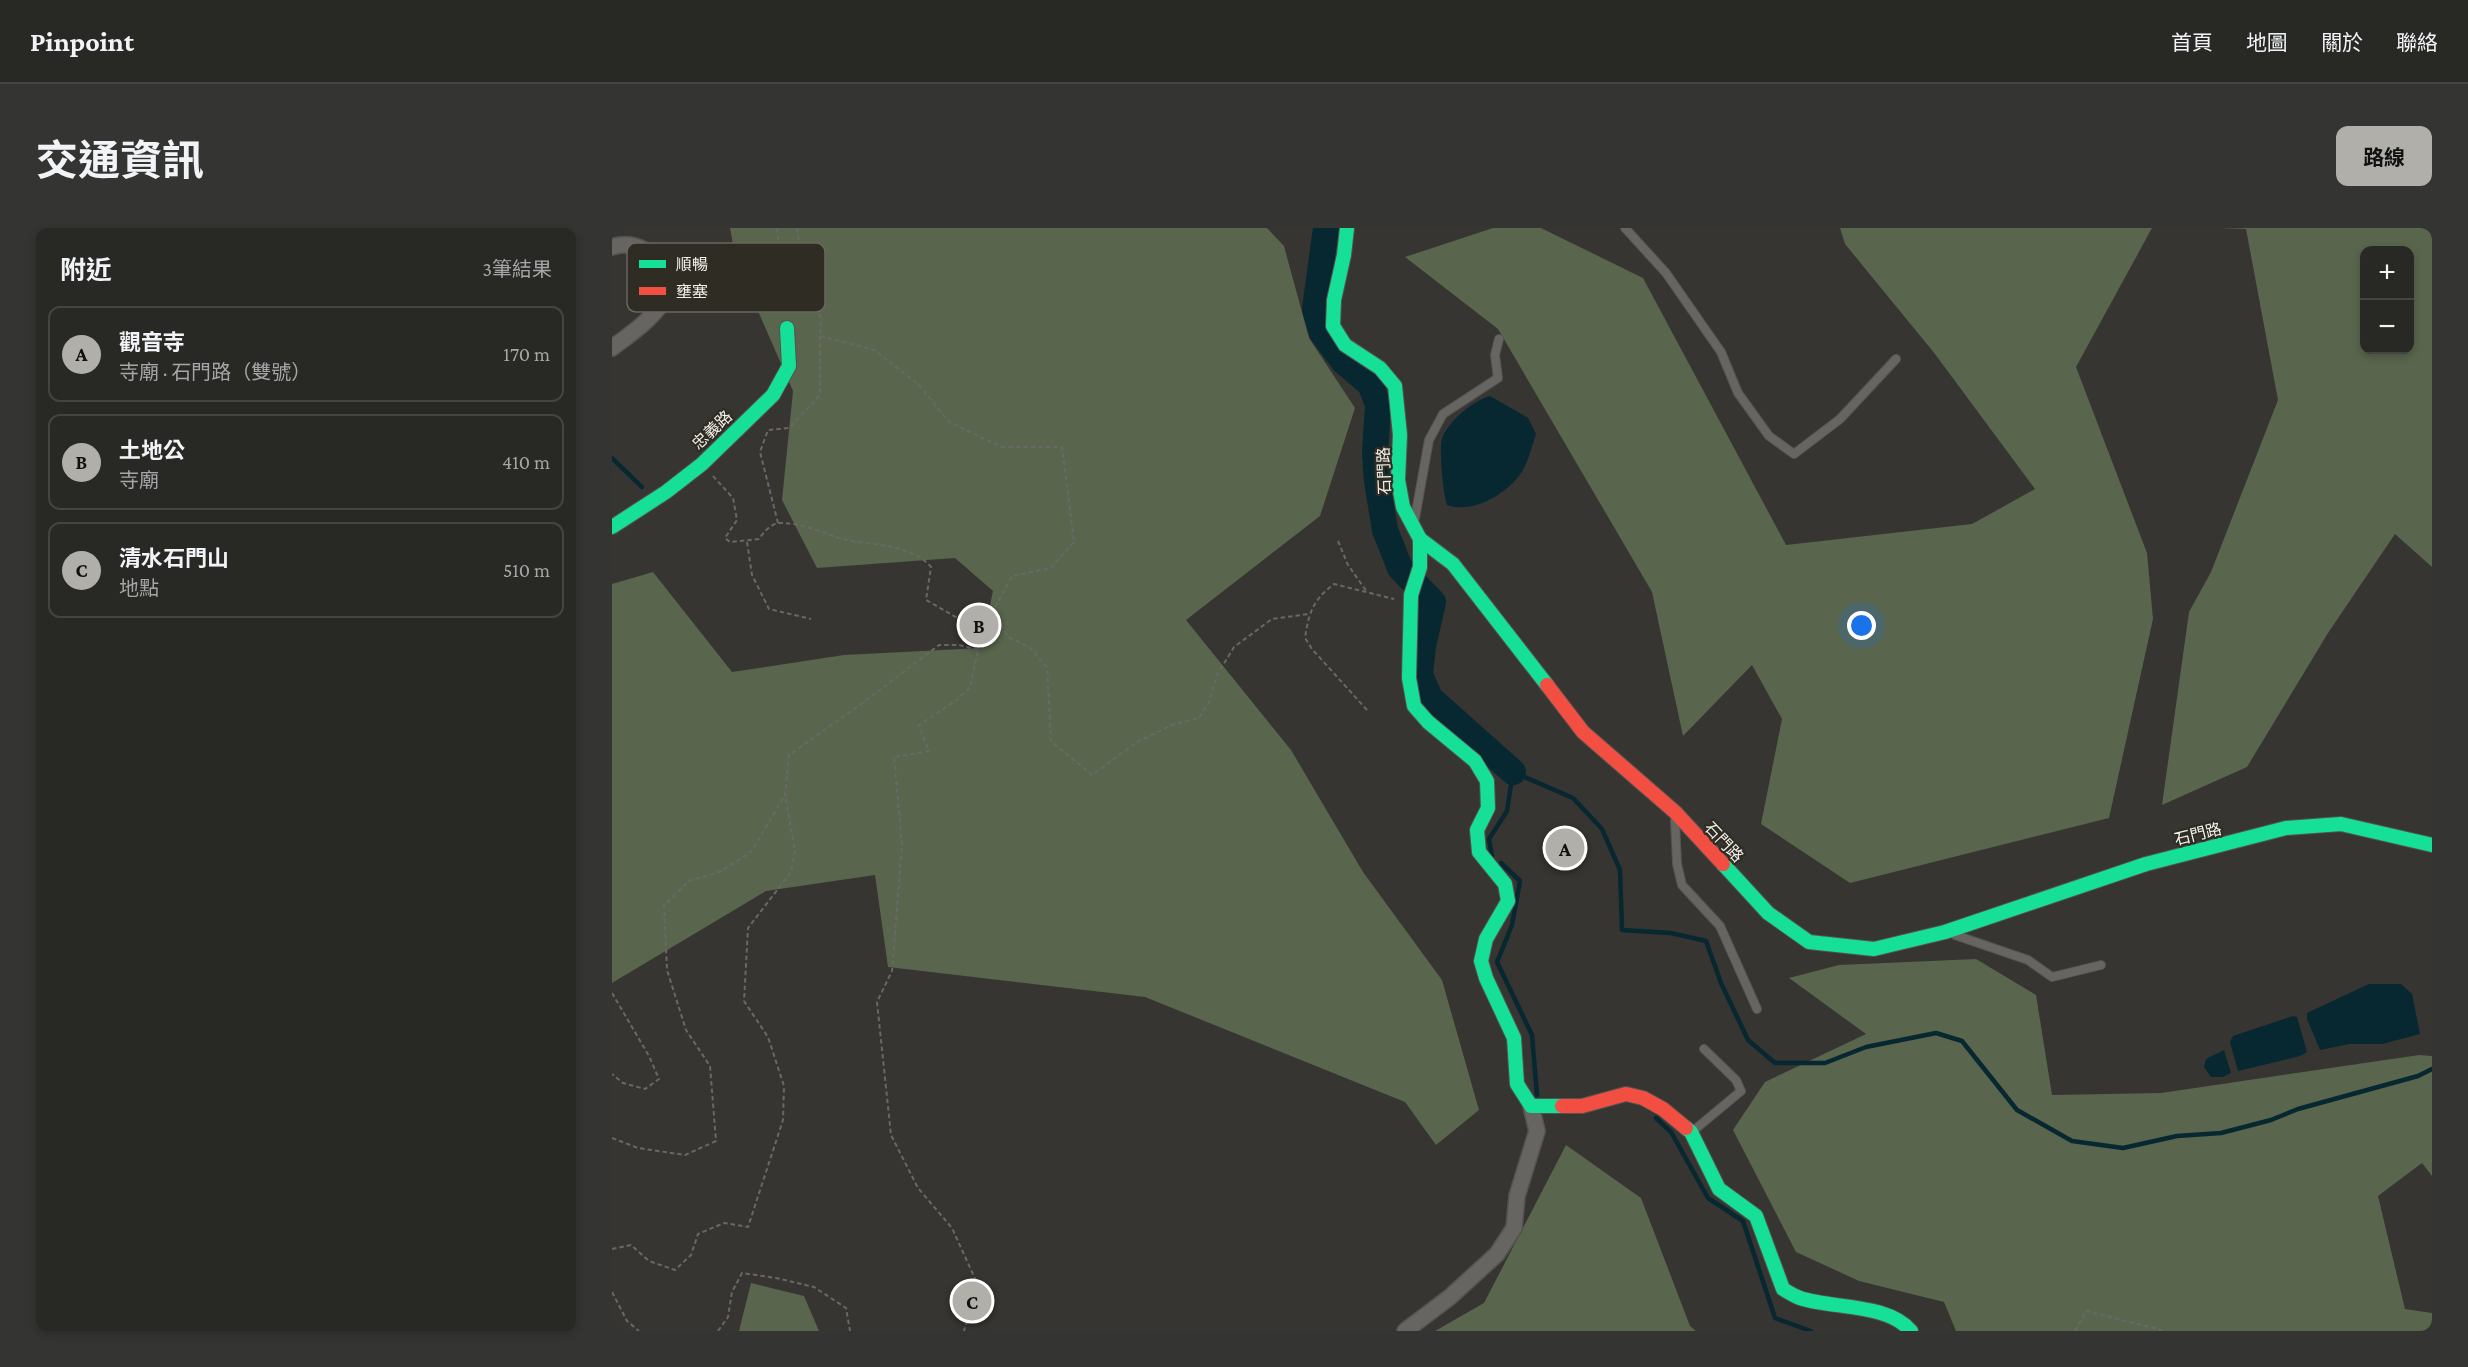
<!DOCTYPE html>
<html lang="zh-TW">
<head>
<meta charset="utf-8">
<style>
  :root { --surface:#282825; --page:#343432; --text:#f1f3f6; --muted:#a5a6a7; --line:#444442; --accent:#b0afaa }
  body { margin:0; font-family:"Crimson Pro","Noto Sans TC",serif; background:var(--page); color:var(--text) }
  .controls { position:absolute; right:18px; top:18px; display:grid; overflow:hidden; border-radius:12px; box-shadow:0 3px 9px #0003 }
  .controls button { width:54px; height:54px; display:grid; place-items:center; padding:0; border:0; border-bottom:2px solid var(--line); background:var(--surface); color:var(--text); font:30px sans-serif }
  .you { position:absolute; left:1250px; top:398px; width:21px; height:21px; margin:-15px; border:4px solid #fff; border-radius:50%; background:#1a73e8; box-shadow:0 0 0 9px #1a73e833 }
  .badge { display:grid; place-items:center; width:39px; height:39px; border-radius:50%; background:var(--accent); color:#111; font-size:20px; font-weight:700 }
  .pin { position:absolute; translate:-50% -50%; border:3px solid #fff; box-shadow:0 2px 6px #0006 }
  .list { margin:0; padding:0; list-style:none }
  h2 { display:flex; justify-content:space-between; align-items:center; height:78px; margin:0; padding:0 24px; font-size:26px }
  h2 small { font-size:20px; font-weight:400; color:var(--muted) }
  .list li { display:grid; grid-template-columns:39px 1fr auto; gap:18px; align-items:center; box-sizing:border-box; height:96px; margin:0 12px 12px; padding:0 12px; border:2px solid var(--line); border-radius:12px }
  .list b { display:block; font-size:22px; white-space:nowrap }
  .list p { margin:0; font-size:20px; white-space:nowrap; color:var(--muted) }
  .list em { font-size:20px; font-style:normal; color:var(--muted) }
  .map { position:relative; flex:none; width:1820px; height:1103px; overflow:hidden; border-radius:12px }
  header { display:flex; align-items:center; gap:36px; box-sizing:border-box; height:84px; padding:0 30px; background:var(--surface); border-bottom:2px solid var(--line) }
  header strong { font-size:28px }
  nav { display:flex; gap:33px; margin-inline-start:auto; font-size:21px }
  .intro { display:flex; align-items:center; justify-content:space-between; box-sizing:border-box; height:144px; padding:0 36px }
  h1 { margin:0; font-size:42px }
  .button { padding:15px 27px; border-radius:12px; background:var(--accent); color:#111; font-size:21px; font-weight:700 }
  main { display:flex; gap:36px; padding:0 36px }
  aside { flex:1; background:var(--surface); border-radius:12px; box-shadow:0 3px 9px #0003 }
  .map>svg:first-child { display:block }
  .forest { fill:#59654c; fill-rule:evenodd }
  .water { fill:#072731 }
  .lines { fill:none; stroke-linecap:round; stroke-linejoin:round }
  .stream { stroke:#072731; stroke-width:4.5 }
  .river { stroke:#072731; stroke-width:26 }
  .lane-casing { stroke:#545350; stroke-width:10 }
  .street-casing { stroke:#545350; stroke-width:18 }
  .fast-casing { stroke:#545350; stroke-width:16 }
  .jam-casing { stroke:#545350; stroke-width:16 }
  .path { stroke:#696866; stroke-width:2; stroke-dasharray:4.5 3; stroke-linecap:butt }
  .lane { stroke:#666562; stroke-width:8 }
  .street { stroke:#666562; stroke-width:15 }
  .fast { stroke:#16e098; stroke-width:14 }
  .jam { stroke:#f24e42; stroke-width:14 }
  .labels { text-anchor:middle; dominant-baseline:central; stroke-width:4.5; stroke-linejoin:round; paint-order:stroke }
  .street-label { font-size:16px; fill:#f2f0eb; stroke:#2f2c24 }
  .key { fill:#2f2c24; stroke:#6a6760; stroke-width:1.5 }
  .key-label { font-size:16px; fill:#f2f0eb }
</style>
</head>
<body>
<header>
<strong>Pinpoint</strong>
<nav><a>首頁</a><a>地圖</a><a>關於</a><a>聯絡</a></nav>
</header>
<div class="intro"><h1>交通資訊</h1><a class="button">路線</a></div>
<main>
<aside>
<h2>附近<small>3筆結果</small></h2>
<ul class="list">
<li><span class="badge">A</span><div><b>觀音寺</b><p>寺廟 · 石門路（雙號）</p></div><em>170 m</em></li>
<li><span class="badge">B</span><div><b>土地公</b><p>寺廟</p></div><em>410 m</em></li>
<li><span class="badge">C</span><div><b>清水石門山</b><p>地點</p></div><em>510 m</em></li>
</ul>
</aside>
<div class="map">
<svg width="1820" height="1103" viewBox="0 0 1820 1103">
  <rect width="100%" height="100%" fill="#363531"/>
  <!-- forest -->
  <g class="forest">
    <polygon points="118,0 655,0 672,18 697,110 743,180 708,288 574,392 679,522 751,644 830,752 867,882 824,917 793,874 533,769 276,739 263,647 154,663 0,755 0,356 41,344 120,444 232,427 369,420 381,363 343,330 205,340 170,272 181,163 124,33"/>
    <polygon points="881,0 929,0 1031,50 1174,317 1360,296 1423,261 1323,126 1233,16 1228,0 1540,0 1464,139 1535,325 1541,391 1497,590 1238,655 1149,596 1170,491 1140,437 1071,508 1040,364 886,101 793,29"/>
    <path d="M1607 0H1820V339L1783 306 1716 405 1635 539 1550 577 1577 384 1599 344 1666 172 1634 1ZM1752 22H1798V122H1752Z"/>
    <polygon points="1364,731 1424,767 1440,867 1549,865 1807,827 1820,828 1820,948 1810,935 1766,968 1793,1081 1820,1085 1820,1103 1344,1103 1332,1074 1247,1053 1184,1024 1121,902 1153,854 1254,806 1177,750 1227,737"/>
    <polygon points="954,917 1029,970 1078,1098 1084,1103 823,1103 872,1075"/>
    <polygon points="139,1055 192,1068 207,1103 127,1103"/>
  </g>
  <!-- water -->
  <g class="water">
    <path d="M878 168 916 190 924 206C920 218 916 235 909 245 894 267 860 286 835 277 831 266 827 221 830 211 836 193 861 173 878 168Z"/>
    <polygon points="1757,756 1789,756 1800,766 1808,806 1770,816 1737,816 1708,822 1695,791 1695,785"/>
    <polygon points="1681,788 1685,789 1695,824 1688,828 1626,843 1618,814 1621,808"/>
    <polygon points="1612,822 1619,845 1611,849 1599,849 1592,839 1594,831"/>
  </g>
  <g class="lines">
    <!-- stream -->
    <g class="stream">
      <polyline points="0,230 30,259"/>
      <polyline points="880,628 877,611 895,583 901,544 961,570 990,601 1008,642 1010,702 1059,705 1094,713 1109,755 1136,812 1163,835 1213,835 1254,819 1324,805 1350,813 1405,882 1460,913 1511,920 1565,908 1609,905 1659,892 1686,881 1806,848 1820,841"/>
      <polyline points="889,635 908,653 900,697 885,734 920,807 925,867"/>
      <polyline points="1044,890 1059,904 1096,970 1131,993 1163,1090 1199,1103"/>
    </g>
    <!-- river -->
    <polyline class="river" points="714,0 703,81 710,105 731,133 758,156 766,176 763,226 765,253 773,302 788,340 821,374 811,418 808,447 818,470 901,544"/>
    <defs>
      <g id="lane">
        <polyline points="1013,0 1054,45 1109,124 1126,165 1157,208 1182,226 1228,191 1284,131"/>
        <polyline points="803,290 817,212 831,186 886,150 883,127 887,111"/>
        <polyline points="1063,592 1065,636 1070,657 1108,698 1145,781"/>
        <polyline points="1343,707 1416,732 1440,749 1489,737"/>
        <polyline points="1081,903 1129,863 1124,852 1092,821"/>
      </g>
      <g id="street">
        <path d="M0 19C9 16 19 16 28 20 45 28 61 58 49 76 37 94 17 107 0 120"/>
        <polyline points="793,1103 838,1069 885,1026 902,1000 905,968 925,903 919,878"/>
      </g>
      <g id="fast">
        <polyline points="735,0 732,27 722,72 721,98 733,117 768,140 783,158 788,207 786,252 791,279 808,311 841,336 935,457"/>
        <polyline points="0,299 54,264 90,236 161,167 177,138 175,100"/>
        <polyline points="808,311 808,339 799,367 797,450 802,478 816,494 863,533 875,553 876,580 865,602 867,624 893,656 896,673 874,711 869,733 874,750 902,810 905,856 919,878 950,878"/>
        <polyline points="1111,636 1156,685 1197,714 1262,721 1333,704 1534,636 1674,600 1729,596 1820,617"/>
        <path d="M1074 900 1079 904 1107 961 1144 988 1171 1061C1176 1064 1182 1068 1188 1070 1221 1081 1275 1075 1299 1103"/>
      </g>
      <g id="jam">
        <polyline points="935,457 971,504 1063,584 1111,636"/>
        <polyline points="950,878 970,878 1014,866 1031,870 1051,881 1074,900"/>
      </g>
    </defs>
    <!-- lane casing -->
    <use href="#lane" class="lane-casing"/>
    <!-- street casing -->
    <use href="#street" class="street-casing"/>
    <!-- fast casing -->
    <use href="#fast" class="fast-casing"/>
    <!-- jam casing -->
    <use href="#jam" class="jam-casing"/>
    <!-- path -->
    <g class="path">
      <polyline points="165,0 173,82"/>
      <polyline points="185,0 193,56 209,90 208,108 262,122 306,156 337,194 390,219 450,219 462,314 439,340 400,348 370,404 358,459 346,471 307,497 317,523 282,529 290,617 280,743 265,774 279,907 306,960 340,1000 365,1055 352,1103"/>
      <path d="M101 248 121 270 125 292 113 310 118 314 147 311C151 305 159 295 168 295 191 295 210 305 231 311 259 318 299 315 319 339L314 372 370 404"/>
      <polyline points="166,295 148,224 156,202 177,200 208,167 208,108"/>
      <polyline points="726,313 736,337 755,364"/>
      <polyline points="135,314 140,347 157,381 199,391"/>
      <polyline points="381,384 396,409 417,419 435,439 439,513 480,547 525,514 560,497 587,490 597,474 605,447 622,419 660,391 697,386"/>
      <path d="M755 482 700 421 693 410C697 384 701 372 722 356L782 371"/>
      <polyline points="0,765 37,828 47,851 33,861 11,855 0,846"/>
      <polyline points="0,910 26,920 73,927 104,913 98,838 74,802 55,742 52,677 77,653 108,644 139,624 173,567"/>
      <polyline points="0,1021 19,1017 37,1033 63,1042 79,1027 86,1006 112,995 136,999 171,892 172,858 156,809 132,773 136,700 179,644 183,622 173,566 177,527 252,474 327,417 347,417 366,422"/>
      <polyline points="0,1064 15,1093 27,1103"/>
      <polyline points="106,1103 116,1089 120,1064 130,1045 164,1050 202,1059 234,1080 238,1103"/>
      <polyline points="1463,1103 1474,1083 1553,1103"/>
    </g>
    <!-- lane -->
    <use href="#lane" class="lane"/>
    <!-- street -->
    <use href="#street" class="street"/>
    <!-- fast -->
    <use href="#fast" class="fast"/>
    <!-- jam -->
    <use href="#jam" class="jam"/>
  </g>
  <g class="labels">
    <!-- street labels -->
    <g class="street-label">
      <text transform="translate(100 202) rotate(-43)">忠義路</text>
      <text transform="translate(772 243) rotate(-92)">石門路</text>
      <text transform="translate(1586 606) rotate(-14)">石門路</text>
      <text transform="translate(1112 614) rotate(47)">石門路</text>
    </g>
  </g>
  <!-- legend -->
  <rect x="15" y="15" width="198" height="69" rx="9" class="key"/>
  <rect x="27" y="32" width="27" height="8" fill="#16e098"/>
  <rect x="27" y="59" width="27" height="8" fill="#f24e42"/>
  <g class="key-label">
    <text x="64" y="42">順暢</text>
    <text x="64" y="69">壅塞</text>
  </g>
</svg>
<div class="controls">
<button>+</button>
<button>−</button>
</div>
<div class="you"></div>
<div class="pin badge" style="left:953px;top:620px">A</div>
<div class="pin badge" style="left:367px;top:397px">B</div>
<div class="pin badge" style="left:360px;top:1073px">C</div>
</div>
</main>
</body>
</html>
